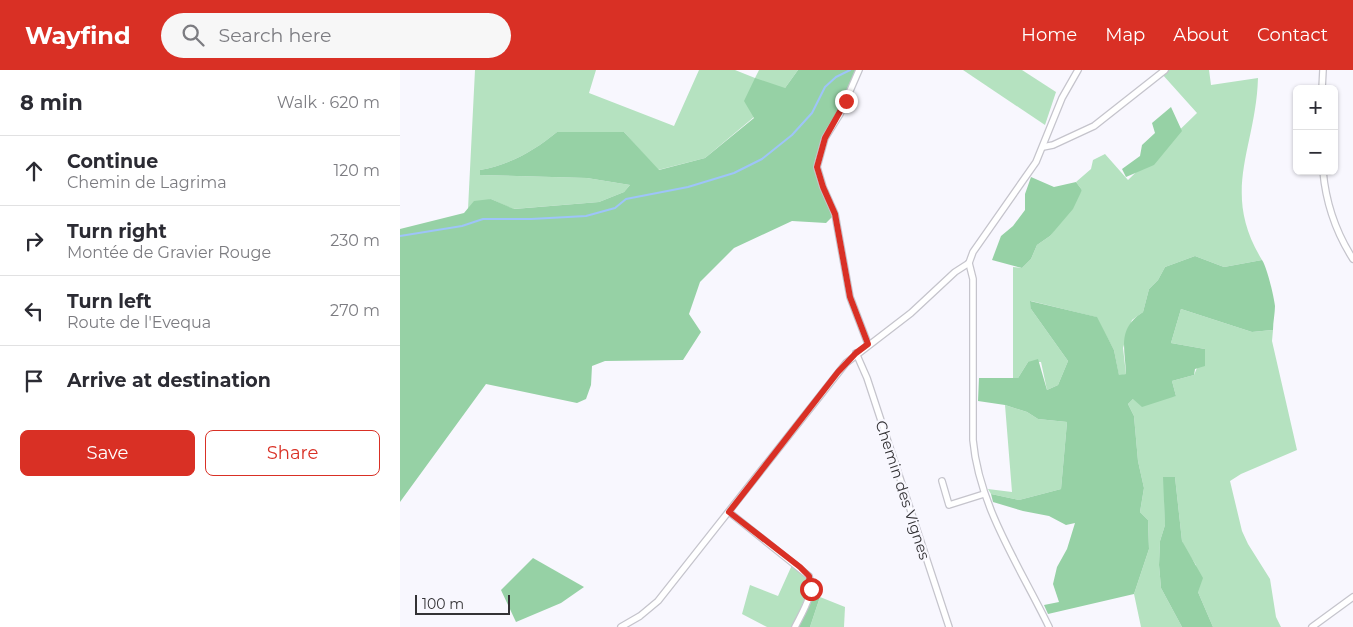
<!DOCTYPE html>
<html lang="en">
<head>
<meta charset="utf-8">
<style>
  :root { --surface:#fff; --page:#f7f7f7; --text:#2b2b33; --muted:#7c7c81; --line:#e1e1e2; --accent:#d93025 }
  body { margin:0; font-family:Montserrat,sans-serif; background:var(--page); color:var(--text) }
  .controls { position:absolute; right:15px; top:15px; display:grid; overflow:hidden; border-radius:8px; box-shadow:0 1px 4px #0004 }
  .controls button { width:45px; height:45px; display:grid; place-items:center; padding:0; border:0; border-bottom:1px solid var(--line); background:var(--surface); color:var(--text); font:25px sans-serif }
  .scale { position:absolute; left:15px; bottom:12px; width:95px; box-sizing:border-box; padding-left:5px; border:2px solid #333235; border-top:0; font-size:14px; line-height:18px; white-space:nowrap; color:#333235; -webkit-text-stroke:4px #f8f7fe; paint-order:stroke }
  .stop { position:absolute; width:15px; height:15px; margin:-11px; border:4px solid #d93025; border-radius:50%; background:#fff }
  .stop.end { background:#d93025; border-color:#fff; box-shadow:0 1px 5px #0008 }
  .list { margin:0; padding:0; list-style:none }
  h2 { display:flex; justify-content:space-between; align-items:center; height:65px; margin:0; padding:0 20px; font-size:21px }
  h2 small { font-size:16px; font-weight:400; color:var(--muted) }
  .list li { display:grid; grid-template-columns:32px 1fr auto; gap:15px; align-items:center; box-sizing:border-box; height:70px; padding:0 20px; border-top:1px solid var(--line) }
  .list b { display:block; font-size:19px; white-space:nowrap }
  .list p { margin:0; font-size:16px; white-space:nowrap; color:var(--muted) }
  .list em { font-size:16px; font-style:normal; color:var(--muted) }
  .actions { display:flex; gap:10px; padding:15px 20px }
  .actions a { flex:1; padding:11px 0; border:1px solid var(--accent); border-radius:8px; text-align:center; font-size:18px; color:var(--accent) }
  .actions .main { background:var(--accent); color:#fff }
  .icon { flex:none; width:28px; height:28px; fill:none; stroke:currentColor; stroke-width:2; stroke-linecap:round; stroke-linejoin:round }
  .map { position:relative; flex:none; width:953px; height:557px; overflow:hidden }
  header { display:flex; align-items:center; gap:30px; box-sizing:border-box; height:70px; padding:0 25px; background:var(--accent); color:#fff }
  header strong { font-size:24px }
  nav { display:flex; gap:28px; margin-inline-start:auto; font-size:18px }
  .search { width:350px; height:45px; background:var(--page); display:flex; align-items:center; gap:12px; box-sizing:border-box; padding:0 18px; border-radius:28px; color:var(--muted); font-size:19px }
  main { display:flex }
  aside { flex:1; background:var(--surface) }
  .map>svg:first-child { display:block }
  .green { fill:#b5e2c0 }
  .forest { fill:#96d1a5 }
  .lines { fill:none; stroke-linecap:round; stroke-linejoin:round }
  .stream { stroke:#9ec4f9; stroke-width:2 }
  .street-casing { stroke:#c5c4cc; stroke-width:8 }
  .street { stroke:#fff; stroke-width:5.5 }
  .route { stroke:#d93025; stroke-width:6 }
  .labels { text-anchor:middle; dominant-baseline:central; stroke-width:4.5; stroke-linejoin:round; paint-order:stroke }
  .street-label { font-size:15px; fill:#333235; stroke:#f8f7fe }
</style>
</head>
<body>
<header>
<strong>Wayfind</strong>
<div class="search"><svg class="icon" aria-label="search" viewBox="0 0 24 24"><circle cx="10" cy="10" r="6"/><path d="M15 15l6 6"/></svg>Search here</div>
<nav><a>Home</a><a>Map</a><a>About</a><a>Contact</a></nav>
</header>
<main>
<aside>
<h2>8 min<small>Walk · 620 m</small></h2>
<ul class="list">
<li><svg class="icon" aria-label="ahead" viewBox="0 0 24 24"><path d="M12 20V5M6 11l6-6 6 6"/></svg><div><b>Continue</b><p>Chemin de Lagrima</p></div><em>120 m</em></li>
<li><svg class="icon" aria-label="right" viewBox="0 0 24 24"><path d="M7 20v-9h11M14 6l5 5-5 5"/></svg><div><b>Turn right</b><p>Montée de Gravier Rouge</p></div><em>230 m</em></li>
<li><svg class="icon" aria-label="left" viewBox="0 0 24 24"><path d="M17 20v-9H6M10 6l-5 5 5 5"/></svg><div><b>Turn left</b><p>Route de l'Evequa</p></div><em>270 m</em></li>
<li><svg class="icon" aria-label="arrive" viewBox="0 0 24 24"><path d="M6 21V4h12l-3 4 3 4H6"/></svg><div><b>Arrive at destination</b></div></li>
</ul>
<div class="actions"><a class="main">Save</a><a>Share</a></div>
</aside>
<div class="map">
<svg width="953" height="557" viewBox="0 0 953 557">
  <rect width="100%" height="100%" fill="#f8f7fe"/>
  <!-- green -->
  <g class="green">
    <path d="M75 0H196L189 23 274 56 299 0H335L355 8 359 0H398L385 18 354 47 305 88 258 100 224 62H157C134 81 109 95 80 100V105L187 108 230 115 224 122 199 132 113 139 91 129 68 139Z"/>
    <polygon points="563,0 622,0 656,22 645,55"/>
    <path d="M768 0H809L811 15 858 8C856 79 820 121 862 190L824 197 795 186 765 197 758 210 749 219 743 242 732 250 723 278 726 304 719 306 714 280 696 247 631 231V239L668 291 658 315 647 320 641 292H628L618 308H613V197L622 198 631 189 637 175 650 166 682 120 676 112 691 99 693 90 705 84 728 110 797 43 762 4Z"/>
    <polygon points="781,239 852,262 873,260 872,271 897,380 841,404 830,411 842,461 848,474 870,509 876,547 881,557 813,557 798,522 796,495 785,479 782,471 775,407 764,407 765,455 760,471 759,495 761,518 782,557 741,557 734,524 749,479 748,450 740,442 744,418 738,391 734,346 728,334 733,329 776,326 772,311 794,305 805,279 771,273"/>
    <polygon points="605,335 627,342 638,349 667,352 661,419 619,430 591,424 588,419 612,422"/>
    <polygon points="392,495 406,506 410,516 393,557 367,557 342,544 350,515 378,526"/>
    <polygon points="420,527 445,537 444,557 410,557"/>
  </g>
  <!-- forest -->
  <g class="forest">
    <path d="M398 0H457L415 90 416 98 432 147 426 153 392 151 334 178 300 212 289 244 301 262 283 290 205 291 192 296 191 315 186 329 177 333 86 314 0 432V159L64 143 74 131 91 129 114 139 199 132 224 122 230 115 187 108 80 105V100C109 95 134 81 157 62H224L259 100 305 88 354 48 344 31 355 8 385 18Z"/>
    <polygon points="771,37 782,61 754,95 726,107 722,99 740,86 742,75 755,63 752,53"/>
    <polygon points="631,107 654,117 676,112 682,120 673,139 650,166 637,175 631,189 622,198 592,190 601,166 613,156 625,140 625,124"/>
    <path d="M795 186 824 197 862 190C867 197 874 227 875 236 875 243 873 252 873 260L852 262 781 239 771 273 805 279V296L795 299 794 305 772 311 776 326 742 337 733 329 728 334 734 346 738 391 744 418 740 442 748 450 749 479 734 524 648 544 644 535 659 532 653 514 657 497 667 479 675 453 666 455 649 446 623 441 593 432 591 424 619 430 661 419 667 352 638 349 627 342 605 335 578 331 579 308H618L628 292 638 289 647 320 658 315 668 291 631 239 630 231 697 247 714 280 719 305 726 304C725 277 717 259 743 242L749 219 758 210 765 197Z"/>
    <polygon points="763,407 775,407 782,471 803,508 798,522 813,557 782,557 761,518 759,495 760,471 765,455"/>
    <polygon points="133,488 184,517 161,533 116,552 101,520"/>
    <polygon points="413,524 420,527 410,557 398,557"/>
  </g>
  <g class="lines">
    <!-- stream -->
    <polyline class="stream" points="0,166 62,156 83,149 131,149 186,146 215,138 226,129 288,117 334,103 362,89 392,65 412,43 425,17 436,7 450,0"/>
    <defs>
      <g id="street">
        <polyline points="459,0 440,44 425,68 417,97 423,117 435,144 450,227 468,274"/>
        <polyline points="922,19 923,0"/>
        <polyline points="643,77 653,75 694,56 765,0"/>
        <path d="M923 101C926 134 935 161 953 189"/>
        <path d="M569 193 573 209V370C579 437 620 497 649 557"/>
        <polyline points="456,283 467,308 549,557"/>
        <polyline points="542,411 549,435 584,424"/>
        <path d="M329 442 409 506C415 523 403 541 395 557"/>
        <polyline points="221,557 240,546 258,531 446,293 511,243 555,202 569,193 573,182 636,92 662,28 678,0"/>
        <polyline points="912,557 953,527"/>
      </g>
    </defs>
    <!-- street casing -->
    <use href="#street" class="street-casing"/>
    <!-- street -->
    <use href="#street" class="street"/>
  </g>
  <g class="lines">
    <!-- route -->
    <polyline class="route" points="411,519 409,506 400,497 329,442 438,302 456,283 468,274 450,227 435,144 423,117 417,97 425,68 446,31"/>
  </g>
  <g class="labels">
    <!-- street labels -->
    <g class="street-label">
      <text transform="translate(503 420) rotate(72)">Chemin des Vignes</text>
    </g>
  </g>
</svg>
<div class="controls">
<button>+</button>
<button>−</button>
</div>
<div class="scale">100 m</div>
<div class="stop" style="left:411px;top:519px"></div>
<div class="stop end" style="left:446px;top:31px"></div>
</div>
</main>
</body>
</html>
